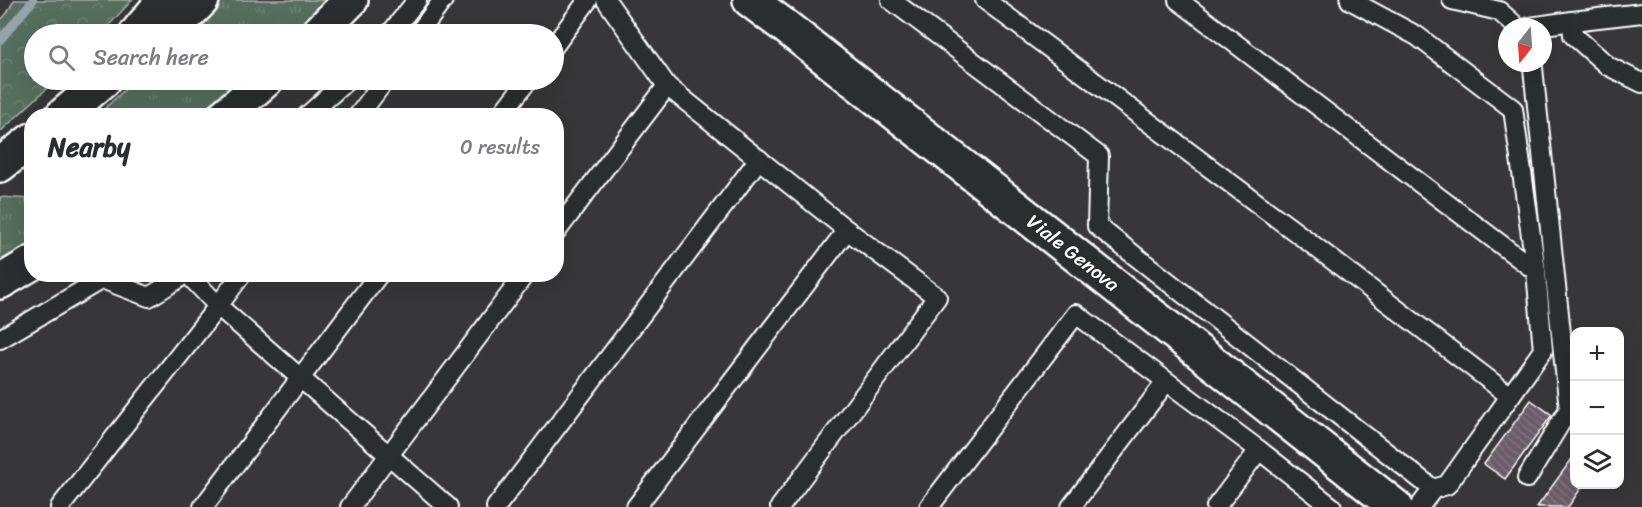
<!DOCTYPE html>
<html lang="en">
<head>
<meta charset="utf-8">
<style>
  :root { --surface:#fff; --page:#f7f7f7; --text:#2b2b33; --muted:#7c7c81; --line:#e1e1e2 }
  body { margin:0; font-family:Sriracha,sans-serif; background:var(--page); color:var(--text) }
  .controls { position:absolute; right:18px; bottom:18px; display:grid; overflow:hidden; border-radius:12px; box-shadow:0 6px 24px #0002 }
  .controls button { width:54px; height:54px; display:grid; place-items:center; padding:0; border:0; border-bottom:2px solid var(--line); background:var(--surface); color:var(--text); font:30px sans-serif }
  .compass { position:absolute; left:1498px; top:18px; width:54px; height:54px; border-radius:50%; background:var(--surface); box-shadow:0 6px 24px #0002; rotate:197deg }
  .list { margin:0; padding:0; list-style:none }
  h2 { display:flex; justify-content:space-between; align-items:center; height:78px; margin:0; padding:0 24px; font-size:26px }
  h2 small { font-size:20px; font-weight:400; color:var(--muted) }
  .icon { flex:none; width:33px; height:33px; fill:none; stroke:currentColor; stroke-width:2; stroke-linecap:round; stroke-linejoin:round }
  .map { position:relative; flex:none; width:1642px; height:507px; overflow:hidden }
  .search { position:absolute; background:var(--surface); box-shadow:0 6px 24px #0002; left:24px; top:24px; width:540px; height:66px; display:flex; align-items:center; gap:15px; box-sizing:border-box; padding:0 21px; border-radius:33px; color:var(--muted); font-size:22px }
  .panel { position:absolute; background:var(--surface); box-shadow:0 6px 24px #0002; left:24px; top:108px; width:540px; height:174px; border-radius:24px }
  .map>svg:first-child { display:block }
  .grass { fill:url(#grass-tufts); stroke:#aab6ae; stroke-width:1.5 }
  .forest { fill:url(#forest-crowns); stroke:#aab6ae; stroke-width:1.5 }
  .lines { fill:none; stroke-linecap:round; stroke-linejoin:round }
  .stream { stroke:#95a3ab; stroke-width:9 }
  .building { fill:url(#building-back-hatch); stroke:#fff; stroke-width:1.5 }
  .lane-casing { stroke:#fff; stroke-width:22 }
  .secondary-casing { stroke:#fff; stroke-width:38 }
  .lane { stroke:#2a2d2e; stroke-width:18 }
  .secondary { stroke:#2a2d2e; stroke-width:33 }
  .labels { text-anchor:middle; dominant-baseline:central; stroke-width:4.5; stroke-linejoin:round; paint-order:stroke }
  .street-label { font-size:20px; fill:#fff; stroke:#2a2d2e }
</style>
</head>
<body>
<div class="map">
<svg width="1642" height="507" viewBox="0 0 1642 507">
  <defs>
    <pattern id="grass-tufts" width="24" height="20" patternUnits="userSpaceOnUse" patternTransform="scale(1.5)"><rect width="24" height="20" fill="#546e5d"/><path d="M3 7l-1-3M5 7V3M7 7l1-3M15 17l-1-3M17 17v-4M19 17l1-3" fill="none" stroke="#6e8475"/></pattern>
    <pattern id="forest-crowns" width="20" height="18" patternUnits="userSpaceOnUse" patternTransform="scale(1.5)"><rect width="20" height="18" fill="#546e5d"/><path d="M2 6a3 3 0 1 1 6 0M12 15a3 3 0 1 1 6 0" fill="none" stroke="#6e8475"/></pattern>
    <pattern id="building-back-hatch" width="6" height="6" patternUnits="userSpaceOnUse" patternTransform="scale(1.5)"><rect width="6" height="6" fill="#6b5c67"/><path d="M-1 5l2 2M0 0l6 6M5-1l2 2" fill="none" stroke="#81747e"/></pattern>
  </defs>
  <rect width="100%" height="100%" fill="#373639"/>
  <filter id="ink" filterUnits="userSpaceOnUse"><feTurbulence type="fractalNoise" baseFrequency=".0167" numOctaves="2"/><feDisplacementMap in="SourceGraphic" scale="12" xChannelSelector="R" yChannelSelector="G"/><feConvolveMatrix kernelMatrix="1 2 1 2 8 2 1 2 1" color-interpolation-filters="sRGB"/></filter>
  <g filter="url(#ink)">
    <!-- grass -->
    <g class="grass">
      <polygon points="218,0 334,0 321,14 298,34 182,34"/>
      <polygon points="135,80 247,80 204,115 102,116 104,109"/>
      <polygon points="0,197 31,199 31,248 0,268"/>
    </g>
    <!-- forest -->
    <polygon class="forest" points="14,0 132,0 101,34 34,34 34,80 56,80 0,132 0,21 7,13"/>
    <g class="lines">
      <!-- stream -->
      <polyline class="stream" points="0,40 33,0"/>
    </g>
    <!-- building -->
    <g class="building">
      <polygon points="1531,400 1552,415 1505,479 1484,464"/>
      <polygon points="1574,456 1574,484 1584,484 1568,507 1537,507"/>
    </g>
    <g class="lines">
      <defs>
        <g id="lane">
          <polyline points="606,0 667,86 847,230 937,297 780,507"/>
          <polyline points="891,0 1099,156 1097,226 1433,489"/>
          <polyline points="985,0 1309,242 1510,396"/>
          <polyline points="1178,0 1536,271"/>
          <polyline points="1350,0 1417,36 1513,109 1536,271 1543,350 1447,485 1433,489 1420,506"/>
          <polyline points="1452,0 1499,11 1517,27"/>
          <polyline points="1642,13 1572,21 1573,35 1608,66 1642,83"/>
          <polyline points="1530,27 1572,21"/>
          <polyline points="390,34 417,0"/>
          <polyline points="418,34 443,0"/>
          <polyline points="554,46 588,0"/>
          <polyline points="307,116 347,80"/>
          <polyline points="358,116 385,80"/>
          <polyline points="500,116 528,80"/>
          <polyline points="556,232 667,86"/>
          <polyline points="188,274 218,306 448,507"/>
          <polyline points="0,339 102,279 149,297 178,279 179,274"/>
          <polyline points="1527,478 1569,409 1533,68 1531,63"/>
          <polyline points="60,507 218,306 242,274"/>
          <polyline points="203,507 379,274"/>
          <polyline points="350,507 525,274"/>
          <polyline points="496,507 759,159"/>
          <polyline points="636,507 847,230"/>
          <polyline points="929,507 1076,314 1259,450 1332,507"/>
          <polyline points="1071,507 1166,382"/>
          <polyline points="1216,507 1259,450"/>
        </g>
        <g id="secondary">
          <polyline points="750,0 786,27 1396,507"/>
          <polyline points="136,34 164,0"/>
          <polyline points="164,34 179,23 202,0"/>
          <polyline points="317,34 351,0"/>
          <polyline points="62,116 104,80"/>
          <polyline points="224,116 266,80"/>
          <polyline points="0,165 32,140"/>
          <polyline points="0,282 32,263"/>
        </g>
      </defs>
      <!-- lane casing -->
      <use href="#lane" class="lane-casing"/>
      <!-- secondary casing -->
      <use href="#secondary" class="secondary-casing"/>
      <!-- lane -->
      <use href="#lane" class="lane"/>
      <!-- secondary -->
      <use href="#secondary" class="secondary"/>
    </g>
  </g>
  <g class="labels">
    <!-- street labels -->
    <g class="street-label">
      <text transform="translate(1073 253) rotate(38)">Viale Genova</text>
    </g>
  </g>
</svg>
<div class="controls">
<button>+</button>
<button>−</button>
<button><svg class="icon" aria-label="layers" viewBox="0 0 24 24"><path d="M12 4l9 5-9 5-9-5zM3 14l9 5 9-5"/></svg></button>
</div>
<svg class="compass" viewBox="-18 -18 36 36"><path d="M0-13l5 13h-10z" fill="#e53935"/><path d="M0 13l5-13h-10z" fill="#7c7c81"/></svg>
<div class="search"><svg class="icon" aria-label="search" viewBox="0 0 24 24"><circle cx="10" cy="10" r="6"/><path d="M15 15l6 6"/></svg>Search here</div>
<section class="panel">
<h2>Nearby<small>0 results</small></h2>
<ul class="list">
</ul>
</section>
</div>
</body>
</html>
